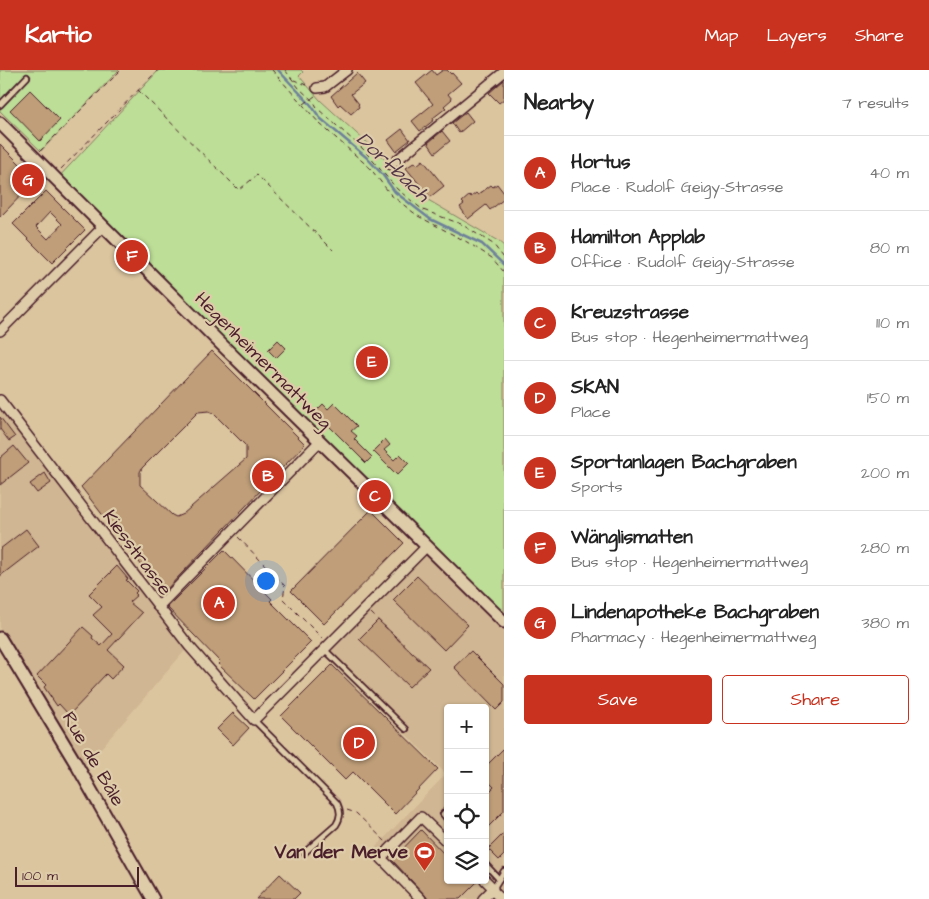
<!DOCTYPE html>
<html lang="en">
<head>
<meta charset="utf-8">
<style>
  :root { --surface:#fff; --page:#f6f6f6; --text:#222; --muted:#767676; --line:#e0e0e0; --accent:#c8321e }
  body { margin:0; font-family:"Architects Daughter",sans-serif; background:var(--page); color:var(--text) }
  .controls { position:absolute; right:15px; bottom:15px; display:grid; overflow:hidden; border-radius:5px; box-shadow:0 1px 4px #0004 }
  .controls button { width:45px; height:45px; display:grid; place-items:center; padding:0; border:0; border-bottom:1px solid var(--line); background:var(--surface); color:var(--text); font:25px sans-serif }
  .scale { position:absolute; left:15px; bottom:12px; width:124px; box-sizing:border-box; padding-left:5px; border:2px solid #4a1f2b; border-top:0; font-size:14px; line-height:18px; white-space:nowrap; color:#4a1f2b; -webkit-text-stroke:4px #decca9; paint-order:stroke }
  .you { position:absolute; left:265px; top:510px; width:18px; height:18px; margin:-12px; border:4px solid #fff; border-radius:50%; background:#1a73e8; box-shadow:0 0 0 8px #1a73e833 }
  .badge { display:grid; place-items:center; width:32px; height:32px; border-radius:50%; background:var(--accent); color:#fff; font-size:16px; font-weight:700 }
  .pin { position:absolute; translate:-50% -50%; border:2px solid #fff; box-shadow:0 1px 5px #0006 }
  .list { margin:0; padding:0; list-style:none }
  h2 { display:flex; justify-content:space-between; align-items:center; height:65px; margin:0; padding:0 20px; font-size:21px }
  h2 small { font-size:16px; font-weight:400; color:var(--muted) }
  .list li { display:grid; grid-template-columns:32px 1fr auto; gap:15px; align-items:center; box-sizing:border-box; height:75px; padding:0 20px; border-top:1px solid var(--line) }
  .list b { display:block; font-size:19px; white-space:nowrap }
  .list p { margin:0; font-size:16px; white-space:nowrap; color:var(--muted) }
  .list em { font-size:16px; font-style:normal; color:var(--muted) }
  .actions { display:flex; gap:10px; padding:15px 20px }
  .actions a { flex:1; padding:11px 0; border:1px solid var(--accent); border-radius:5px; text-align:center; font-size:18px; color:var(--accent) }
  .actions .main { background:var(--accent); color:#fff }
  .icon { flex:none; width:28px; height:28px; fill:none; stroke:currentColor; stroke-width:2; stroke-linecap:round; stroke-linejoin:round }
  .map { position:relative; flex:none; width:504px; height:829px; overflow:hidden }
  header { display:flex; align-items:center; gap:30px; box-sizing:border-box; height:70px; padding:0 25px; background:var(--accent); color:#fff }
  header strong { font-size:24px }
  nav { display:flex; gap:28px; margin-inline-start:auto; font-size:18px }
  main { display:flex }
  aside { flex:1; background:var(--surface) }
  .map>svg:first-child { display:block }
  .built { fill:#d0b692; fill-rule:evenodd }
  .green { fill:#bdde97; stroke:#847e61 }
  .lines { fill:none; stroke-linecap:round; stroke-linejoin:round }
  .stream { stroke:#6d809a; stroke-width:2.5 }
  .building { fill:#bf9e79; stroke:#4a1f2b; fill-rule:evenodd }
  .service-casing { stroke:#4a1f2b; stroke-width:8 }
  .minor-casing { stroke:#4a1f2b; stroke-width:12 }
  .tertiary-casing { stroke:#4a1f2b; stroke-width:15 }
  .path { stroke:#4a1f2b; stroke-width:1; stroke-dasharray:5 4; stroke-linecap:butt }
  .service { stroke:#decca9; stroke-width:4.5 }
  .minor { stroke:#decca9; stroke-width:9 }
  .tertiary { stroke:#decca9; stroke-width:11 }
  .labels { text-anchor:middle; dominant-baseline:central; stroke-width:4.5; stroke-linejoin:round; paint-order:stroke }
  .street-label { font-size:19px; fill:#4a1f2b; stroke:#decca9 }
  .poi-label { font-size:19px; font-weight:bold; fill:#4a1f2b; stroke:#decca9; text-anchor:end }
  .water-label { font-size:20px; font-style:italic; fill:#533747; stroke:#decca9 }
</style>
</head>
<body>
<header>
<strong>Kartio</strong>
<nav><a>Map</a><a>Layers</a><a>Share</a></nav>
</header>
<main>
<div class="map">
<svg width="504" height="829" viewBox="0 0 504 829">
  <rect width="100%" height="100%" fill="#dbc59f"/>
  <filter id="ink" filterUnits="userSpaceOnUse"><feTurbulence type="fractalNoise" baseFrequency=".02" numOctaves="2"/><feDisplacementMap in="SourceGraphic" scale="10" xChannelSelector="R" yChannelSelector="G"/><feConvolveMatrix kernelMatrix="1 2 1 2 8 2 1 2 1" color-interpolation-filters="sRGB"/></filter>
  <g filter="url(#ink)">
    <!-- built -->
    <g class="built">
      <polygon points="0,330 189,576 83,699 0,577"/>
      <path d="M427 476 504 552V829H417L371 782 446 704 322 581ZM448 638H485V810H448Z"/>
    </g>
    <!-- green -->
    <g class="green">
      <polygon points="0,0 119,0 41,81 0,41"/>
      <polygon points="159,0 301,0 303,2 299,6 320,30 391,95 423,127 498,171 504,176 504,552 56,110"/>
    </g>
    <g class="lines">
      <!-- stream -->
      <polyline class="stream" points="278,0 311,35 320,48 366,87 382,104 395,122 430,149 482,174 504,195"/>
    </g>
    <!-- building -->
    <g class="building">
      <polygon points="432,0 436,5 443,0 447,0 451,4 452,3 461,13 448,24 452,29 444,36 446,38 433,48 434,50 420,61 412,51 433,34 416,13"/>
      <polygon points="357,3 365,13 351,24 359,34 358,35 359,37 351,44 340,34 338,36 331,26"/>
      <polygon points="504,10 504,29 499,33 489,23"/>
      <polygon points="30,20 60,50 40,71 10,40"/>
      <polygon points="466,42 473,51 459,63 452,53"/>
      <polygon points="402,59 410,70 396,81 388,70"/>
      <polygon points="442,61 450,71 435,83 428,73"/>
      <polygon points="0,74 36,110 0,147"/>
      <polygon points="423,90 444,116 430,127 406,98 415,92 417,95"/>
      <polygon points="497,114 504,123 504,129 490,140 486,135 468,149 460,137 464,134 462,132 470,125 471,127 476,123 478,125 491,115 493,117"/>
      <path d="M46 121 85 160 52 193 13 154ZM50 142 62 154 48 169 36 157Z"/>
      <polygon points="278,270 286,278 276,288 268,280"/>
      <path d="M212 281 305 374 163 523 81 417ZM209 341 213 343 246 376V389L183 444 176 447 172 445 140 415V402L142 398 198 342Z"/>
      <polygon points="334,333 357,356 351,361 357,366 354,369 372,387 366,393 315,342 323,334 328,339"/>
      <polygon points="0,347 15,367 9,371 0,359"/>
      <polygon points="385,369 390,375 384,380 394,390 400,384 409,393 397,405 373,381"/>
      <polygon points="14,376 28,393 0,415 0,388"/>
      <polygon points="45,403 51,413 37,423 30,414"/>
      <polygon points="371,440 404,473 324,554 291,521"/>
      <polygon points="26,459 39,476 0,506 0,479"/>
      <polygon points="224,480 272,529 270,531 311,572 254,629 218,594 220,592 167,537"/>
      <polygon points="117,496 128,509 126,510 137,521 135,523 137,525 129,532 142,543 108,580 124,595 111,609 106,604 90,621 91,622 69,645 59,634 57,636 44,617 46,615 37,606 83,557 93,566 92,568 101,576 112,564 93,545 102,537 89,524"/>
      <polygon points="417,506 468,555 444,580 393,530"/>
      <polygon points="378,550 429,598 409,617 359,569"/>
      <polygon points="471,581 504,614 504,632 496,640 454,597"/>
      <polygon points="332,595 438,699 395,744 353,702 345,710 281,646"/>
      <polygon points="233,643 249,658 233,675 217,659"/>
      <polygon points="504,678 504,741 485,760 485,726 494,717 485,708 485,697"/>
      <polygon points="421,760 448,788 448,810 479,810 460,829 428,829 425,825 392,790"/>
      <polygon points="504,763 504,785 499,790 488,779"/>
      <polygon points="280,804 300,823 294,829 256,829"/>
    </g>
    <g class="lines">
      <defs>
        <g id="service">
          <polyline points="0,35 27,7"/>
          <polyline points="324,579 406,659"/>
          <path d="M254 650 337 733C341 741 341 747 336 755L304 783"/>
          <polyline points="448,739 443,744 448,750"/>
          <polyline points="485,794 499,809"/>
          <polyline points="493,819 504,801"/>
        </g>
        <g id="minor">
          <polyline points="317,18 325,17 347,0"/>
          <polyline points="391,95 504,2"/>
          <polyline points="0,261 103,157"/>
          <polyline points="0,330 189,576 254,650 427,476"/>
          <polyline points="158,537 320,371"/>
          <polyline points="485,810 493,818"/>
          <polyline points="421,829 381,788 421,747 448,773"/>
          <polyline points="483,829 492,820 501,829"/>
        </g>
        <g id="tertiary">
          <polyline points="0,53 217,270 504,552"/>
          <polyline points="0,568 75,692 153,829"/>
        </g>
      </defs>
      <!-- service casing -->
      <use href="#service" class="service-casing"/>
      <!-- minor casing -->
      <use href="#minor" class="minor-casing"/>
      <!-- tertiary casing -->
      <use href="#tertiary" class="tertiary-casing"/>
      <!-- path -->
      <g class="path">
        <polyline points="272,0 320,54 370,98 391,125 418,146 467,172 492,188 504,202"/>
        <polyline points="285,0 299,18 314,32 318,39 363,79 397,119 423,140 461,154 493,174 504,188"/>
        <polyline points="294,10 309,16"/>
        <polyline points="138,20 239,120 257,105 333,180"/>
        <polyline points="304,34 315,26"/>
        <polyline points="40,81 121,0"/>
        <polyline points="61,99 158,0"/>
        <polyline points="238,467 285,516 283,529 322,568"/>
        <polyline points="371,543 423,594"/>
        <polyline points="347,740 356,743 386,772"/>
      </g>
      <!-- service -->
      <use href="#service" class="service"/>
      <!-- minor -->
      <use href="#minor" class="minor"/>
      <!-- tertiary -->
      <use href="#tertiary" class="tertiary"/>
    </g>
  </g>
  <!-- icons -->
  <defs>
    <symbol id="stadium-pin" viewBox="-11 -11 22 30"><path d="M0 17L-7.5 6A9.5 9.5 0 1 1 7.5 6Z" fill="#c8321e" stroke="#decca9"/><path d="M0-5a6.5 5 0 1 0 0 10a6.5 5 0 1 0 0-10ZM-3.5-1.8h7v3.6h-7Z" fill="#fff"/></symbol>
  </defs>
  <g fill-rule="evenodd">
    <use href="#stadium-pin" x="412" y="770" width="25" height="34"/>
  </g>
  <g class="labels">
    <!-- street labels -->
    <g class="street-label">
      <text transform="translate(263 291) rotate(45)">Hegenheimermattweg</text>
      <text transform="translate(137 483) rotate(53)">Kiesstrasse</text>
      <text transform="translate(93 689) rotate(60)">Rue de Bâle</text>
    </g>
    <!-- poi labels -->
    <g class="poi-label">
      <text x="408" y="782">Van der Merve</text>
    </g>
    <!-- water labels -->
    <g class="water-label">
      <text transform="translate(393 97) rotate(43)">Dorfbach</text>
    </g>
  </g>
</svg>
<div class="controls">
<button>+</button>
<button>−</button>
<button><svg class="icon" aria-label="locate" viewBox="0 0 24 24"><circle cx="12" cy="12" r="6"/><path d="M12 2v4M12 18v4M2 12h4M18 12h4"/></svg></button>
<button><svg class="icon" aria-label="layers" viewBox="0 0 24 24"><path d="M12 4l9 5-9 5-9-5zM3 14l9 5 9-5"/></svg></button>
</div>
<div class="scale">100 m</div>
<div class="you"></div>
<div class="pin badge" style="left:219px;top:533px">A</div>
<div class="pin badge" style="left:268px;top:406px">B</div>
<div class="pin badge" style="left:375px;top:426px">C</div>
<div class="pin badge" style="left:359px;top:673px">D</div>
<div class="pin badge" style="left:372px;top:292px">E</div>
<div class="pin badge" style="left:132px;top:186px">F</div>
<div class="pin badge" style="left:28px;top:110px">G</div>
</div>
<aside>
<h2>Nearby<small>7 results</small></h2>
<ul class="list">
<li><span class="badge">A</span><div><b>Hortus</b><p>Place · Rudolf Geigy-Strasse</p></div><em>40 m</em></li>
<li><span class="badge">B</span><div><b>Hamilton Applab</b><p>Office · Rudolf Geigy-Strasse</p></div><em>80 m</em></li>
<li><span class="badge">C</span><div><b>Kreuzstrasse</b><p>Bus stop · Hegenheimermattweg</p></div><em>110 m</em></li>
<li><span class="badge">D</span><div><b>SKAN</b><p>Place</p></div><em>150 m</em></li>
<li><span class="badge">E</span><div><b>Sportanlagen Bachgraben</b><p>Sports</p></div><em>200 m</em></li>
<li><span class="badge">F</span><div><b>Wänglismatten</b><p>Bus stop · Hegenheimermattweg</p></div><em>280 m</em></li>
<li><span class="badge">G</span><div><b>Lindenapotheke Bachgraben</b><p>Pharmacy · Hegenheimermattweg</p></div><em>380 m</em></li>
</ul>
<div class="actions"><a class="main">Save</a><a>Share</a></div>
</aside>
</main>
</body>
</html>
